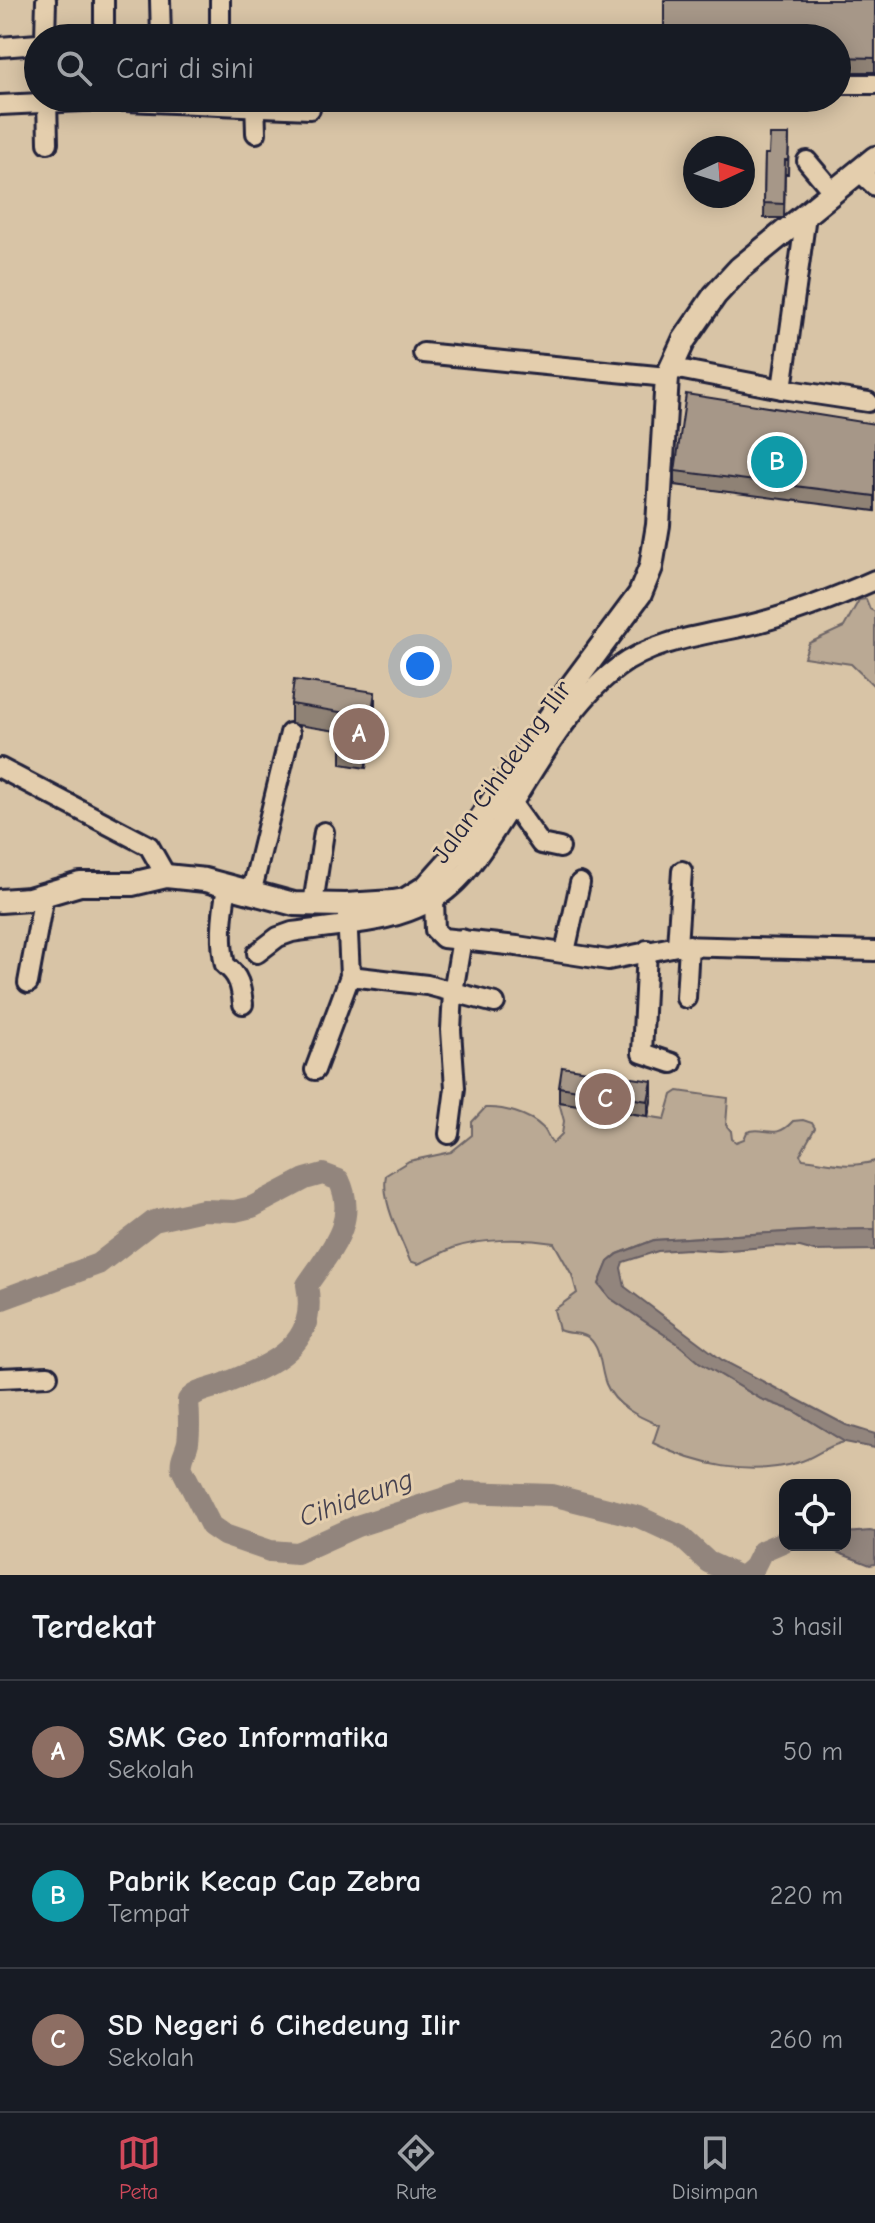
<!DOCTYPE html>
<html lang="id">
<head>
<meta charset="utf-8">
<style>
  :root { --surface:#171b24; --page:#20242c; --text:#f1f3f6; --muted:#9ea1a6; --line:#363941; --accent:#d1495b }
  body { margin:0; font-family:"Comic Neue",sans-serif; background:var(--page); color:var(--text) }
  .controls { position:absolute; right:24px; bottom:24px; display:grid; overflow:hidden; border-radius:16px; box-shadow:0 4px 20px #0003 }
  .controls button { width:72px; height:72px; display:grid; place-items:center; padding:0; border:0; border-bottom:2px solid var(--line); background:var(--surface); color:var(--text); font:40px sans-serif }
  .compass { position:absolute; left:683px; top:136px; width:72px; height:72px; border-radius:50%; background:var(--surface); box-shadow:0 4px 20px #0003; rotate:86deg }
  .you { position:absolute; left:420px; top:666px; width:28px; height:28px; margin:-20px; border:6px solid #fff; border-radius:50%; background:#1a73e8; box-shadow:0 0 0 12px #1a73e833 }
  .badge { display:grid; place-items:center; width:52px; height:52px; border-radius:50%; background:var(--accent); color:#fff; font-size:26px; font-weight:700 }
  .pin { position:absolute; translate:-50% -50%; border:4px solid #fff; box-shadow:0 2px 8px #0006 }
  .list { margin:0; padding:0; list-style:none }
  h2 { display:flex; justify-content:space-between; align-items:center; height:104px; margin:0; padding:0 32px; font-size:34px }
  h2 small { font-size:26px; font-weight:400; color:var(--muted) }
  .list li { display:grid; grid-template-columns:52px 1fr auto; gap:24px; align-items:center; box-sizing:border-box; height:144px; padding:0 32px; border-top:2px solid var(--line) }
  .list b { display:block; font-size:30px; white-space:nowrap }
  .list p { margin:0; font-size:26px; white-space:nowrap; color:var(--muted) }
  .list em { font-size:26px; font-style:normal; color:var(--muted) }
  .icon { flex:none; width:44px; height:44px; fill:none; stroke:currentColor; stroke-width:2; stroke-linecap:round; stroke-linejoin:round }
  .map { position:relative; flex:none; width:875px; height:1575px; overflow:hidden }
  .search { position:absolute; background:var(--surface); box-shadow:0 4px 20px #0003; left:24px; right:24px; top:24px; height:88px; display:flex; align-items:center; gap:20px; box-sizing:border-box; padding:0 28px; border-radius:44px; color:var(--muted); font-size:30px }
  .sheet { height:536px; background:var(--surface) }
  nav { display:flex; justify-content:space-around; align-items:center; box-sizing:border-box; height:112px; border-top:2px solid var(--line); background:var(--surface); font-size:22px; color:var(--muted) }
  nav a { display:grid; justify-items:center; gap:4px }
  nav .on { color:var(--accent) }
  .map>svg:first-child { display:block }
  .green { fill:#baa994; stroke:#6e6668; stroke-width:2 }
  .water { fill:#92857d; stroke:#655d63; stroke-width:2 }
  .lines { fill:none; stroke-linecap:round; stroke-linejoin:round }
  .river { stroke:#92857d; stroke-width:22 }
  .minor-casing { stroke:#22223b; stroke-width:24 }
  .major-casing { stroke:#22223b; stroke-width:28 }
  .minor { stroke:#e4cead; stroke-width:18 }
  .major { stroke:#e4cead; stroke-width:22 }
  .wall { fill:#8f8275; stroke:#22223b; stroke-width:2 }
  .shaded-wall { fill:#746a5f; stroke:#22223b; stroke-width:2 }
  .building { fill:#a69788; stroke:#22223b; stroke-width:2 }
  .labels { text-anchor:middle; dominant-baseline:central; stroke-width:6; stroke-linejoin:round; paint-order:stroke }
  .street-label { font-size:26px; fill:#22223b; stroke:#e4cead }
  .water-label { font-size:28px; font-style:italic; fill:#44404f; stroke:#e4cead }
</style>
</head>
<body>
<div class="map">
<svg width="875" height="1575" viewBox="0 0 875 1575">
  <rect width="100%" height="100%" fill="#d8c4a6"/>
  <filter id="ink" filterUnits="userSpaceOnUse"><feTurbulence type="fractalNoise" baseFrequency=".0125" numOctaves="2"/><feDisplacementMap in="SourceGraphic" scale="16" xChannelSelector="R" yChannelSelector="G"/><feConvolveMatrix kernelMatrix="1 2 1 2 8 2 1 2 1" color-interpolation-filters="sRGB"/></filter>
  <g filter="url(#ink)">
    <!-- green -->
    <g class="green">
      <polygon points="866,599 870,609 875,612 875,687 851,664 804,657 809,643 844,627 859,600"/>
      <path d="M678 1091 728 1098 726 1125 731 1131 732 1139 736 1142 744 1139 747 1132C765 1125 774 1142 793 1121L803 1120 812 1123 815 1128 800 1155 803 1159C830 1162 848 1169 875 1161V1229L821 1230 654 1240 617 1254 608 1262 599 1284 610 1298 677 1343 699 1362 761 1399 794 1411 845 1442C827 1445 816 1457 799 1462 750 1477 697 1465 653 1443L659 1425C639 1417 615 1406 606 1384 600 1370 602 1349 589 1338 580 1331 569 1335 559 1330L554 1310 577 1293 572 1275 554 1243C523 1238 483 1238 453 1248 441 1253 430 1259 418 1264L410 1261C400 1235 381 1202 386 1175L409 1161 451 1152 472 1135V1122L485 1108C503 1107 529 1114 542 1127 547 1131 548 1139 553 1143L562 1134 564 1121 559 1102 665 1119 672 1095Z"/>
    </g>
    <!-- water -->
    <g class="water">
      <polygon points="875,1229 875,1250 814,1251 800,1247 775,1246 719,1251 688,1249 658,1251 623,1262 621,1268 625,1287 722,1360 846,1425 875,1434 875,1448 845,1442 794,1411 761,1399 699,1362 677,1343 610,1298 599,1284 608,1262 618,1254 654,1240 821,1230"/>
      <polygon points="870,1531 875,1532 875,1564 870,1565 821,1546 845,1545 845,1533"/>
    </g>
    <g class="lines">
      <!-- river -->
      <g class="river">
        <path d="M0 1300 98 1264 154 1221 203 1210 235 1211 252 1207 305 1179 323 1174 339 1180C359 1222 329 1252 307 1285 319 1348 270 1365 221 1385 208 1390 197 1390 188 1400 189 1414 190 1428 188 1442 186 1452 180 1458 182 1469L211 1526 224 1535 270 1551 297 1553 357 1526 464 1492 552 1495 639 1517 680 1536 708 1562 736 1575"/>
        <polyline points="745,1575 754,1567 762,1551 785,1541"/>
      </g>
      <defs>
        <g id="minor">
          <polyline points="104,0 104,38"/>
          <polyline points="160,0 161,38"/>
          <polyline points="220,0 220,38"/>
          <polyline points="45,38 46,0"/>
          <polyline points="0,47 38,44"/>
          <polyline points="837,84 875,84"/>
          <polyline points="47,98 48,143"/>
          <polyline points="255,98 256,133"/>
          <polyline points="0,105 104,100 310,109"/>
          <polyline points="807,161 833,192"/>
          <polyline points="859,171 875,186"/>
          <polyline points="423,353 667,377"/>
          <polyline points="673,368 782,389 868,402"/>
          <polyline points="782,389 806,215"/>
          <polyline points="0,768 149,846 166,876"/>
          <polyline points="513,805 541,844 560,848"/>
          <path d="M227 888C222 913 219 939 225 965 239 975 241 987 243 1004"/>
          <polyline points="251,894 290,733"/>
          <polyline points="434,900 435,930 443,938 517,946 608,960 677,946 682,871"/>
          <polyline points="313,904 324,832"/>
          <polyline points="677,946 875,951"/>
          <polyline points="647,950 642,1053 672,1063"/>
          <polyline points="565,952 580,883"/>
          <path d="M257 953 278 937 292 932C334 925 378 925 417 908 455 893 476 860 497 828 531 776 568 705 617 668 654 640 705 635 749 625 790 615 837 597 875 580"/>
          <polyline points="350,976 427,985 495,1003"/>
          <polyline points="28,983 44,895"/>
          <polyline points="686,998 689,945"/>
          <polyline points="315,1070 350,976 347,912"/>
          <polyline points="449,1134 455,1088 451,1030 453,992 462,939"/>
          <polyline points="0,1378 48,1376"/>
        </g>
        <polyline id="major" points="0,901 29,899 80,884 132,884 166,876 205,880 294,904 346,905 393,902 405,900 426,887 460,849 570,688 640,594 651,567 658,525 667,377 684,340 715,295 740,268 875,158"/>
      </defs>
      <!-- minor casing -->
      <use href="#minor" class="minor-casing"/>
      <!-- major casing -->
      <use href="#major" class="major-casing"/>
      <!-- minor -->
      <use href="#minor" class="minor"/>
      <!-- major -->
      <use href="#major" class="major"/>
    </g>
    <!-- wall -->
    <g class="wall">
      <polygon points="875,0 875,72 837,72 837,38"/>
      <polygon points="789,135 788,174 785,174 784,218 764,218 765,154 769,154"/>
      <polygon points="875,424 875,511 675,485 675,471"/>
      <polygon points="291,704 375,712 366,768 341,764 341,745 343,732 291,724"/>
      <polygon points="559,1087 652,1096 648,1116 559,1102"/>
    </g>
    <!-- shaded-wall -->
    <g class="shaded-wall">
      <polygon points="375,692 375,712 366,768 366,749"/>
      <polygon points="652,1081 652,1096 648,1116 648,1101"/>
    </g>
    <!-- building -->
    <g class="building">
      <polygon points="664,0 875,0 875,58 837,57 837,38 664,38"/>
      <polygon points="770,135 789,135 788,160 785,160 784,204 764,203 765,154 769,154"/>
      <polygon points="686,394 875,424 875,496 675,471"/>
      <polygon points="294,680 375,692 366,749 341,745 346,713 291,704"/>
      <polygon points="562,1067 652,1081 648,1101 559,1087"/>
    </g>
  </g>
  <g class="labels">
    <!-- street labels -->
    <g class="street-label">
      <text transform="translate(502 772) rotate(-54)">Jalan Cihideung Ilir</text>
    </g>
    <!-- water labels -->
    <g class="water-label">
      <text transform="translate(356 1498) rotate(-20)">Cihideung</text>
    </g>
  </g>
</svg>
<div class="controls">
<button><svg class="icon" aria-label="locate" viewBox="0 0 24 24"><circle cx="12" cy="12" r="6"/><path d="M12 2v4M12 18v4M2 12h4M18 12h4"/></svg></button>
</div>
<svg class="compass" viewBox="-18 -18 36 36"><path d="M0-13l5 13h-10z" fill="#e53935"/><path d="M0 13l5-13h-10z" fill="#9ea1a6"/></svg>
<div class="you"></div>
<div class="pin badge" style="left:359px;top:734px;background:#8d6e63">A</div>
<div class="pin badge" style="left:777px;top:462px;background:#0f9aa8">B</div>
<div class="pin badge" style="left:605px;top:1099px;background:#8d6e63">C</div>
<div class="search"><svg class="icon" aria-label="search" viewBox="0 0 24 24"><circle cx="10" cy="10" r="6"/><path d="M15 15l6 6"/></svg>Cari di sini</div>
</div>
<section class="sheet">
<h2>Terdekat<small>3 hasil</small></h2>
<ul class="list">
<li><span class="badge" style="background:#8d6e63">A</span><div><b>SMK Geo Informatika</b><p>Sekolah</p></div><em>50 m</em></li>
<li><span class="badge" style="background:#0f9aa8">B</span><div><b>Pabrik Kecap Cap Zebra</b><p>Tempat</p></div><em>220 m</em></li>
<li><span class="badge" style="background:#8d6e63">C</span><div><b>SD Negeri 6 Cihedeung Ilir</b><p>Sekolah</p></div><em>260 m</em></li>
</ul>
</section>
<nav>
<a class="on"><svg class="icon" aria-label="map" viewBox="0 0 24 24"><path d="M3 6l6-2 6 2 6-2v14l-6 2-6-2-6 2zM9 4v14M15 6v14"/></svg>Peta</a>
<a><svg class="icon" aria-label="directions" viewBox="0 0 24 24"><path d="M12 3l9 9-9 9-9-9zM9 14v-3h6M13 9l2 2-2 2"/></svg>Rute</a>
<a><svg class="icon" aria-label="saved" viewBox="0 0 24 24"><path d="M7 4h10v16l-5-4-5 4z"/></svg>Disimpan</a>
</nav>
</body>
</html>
